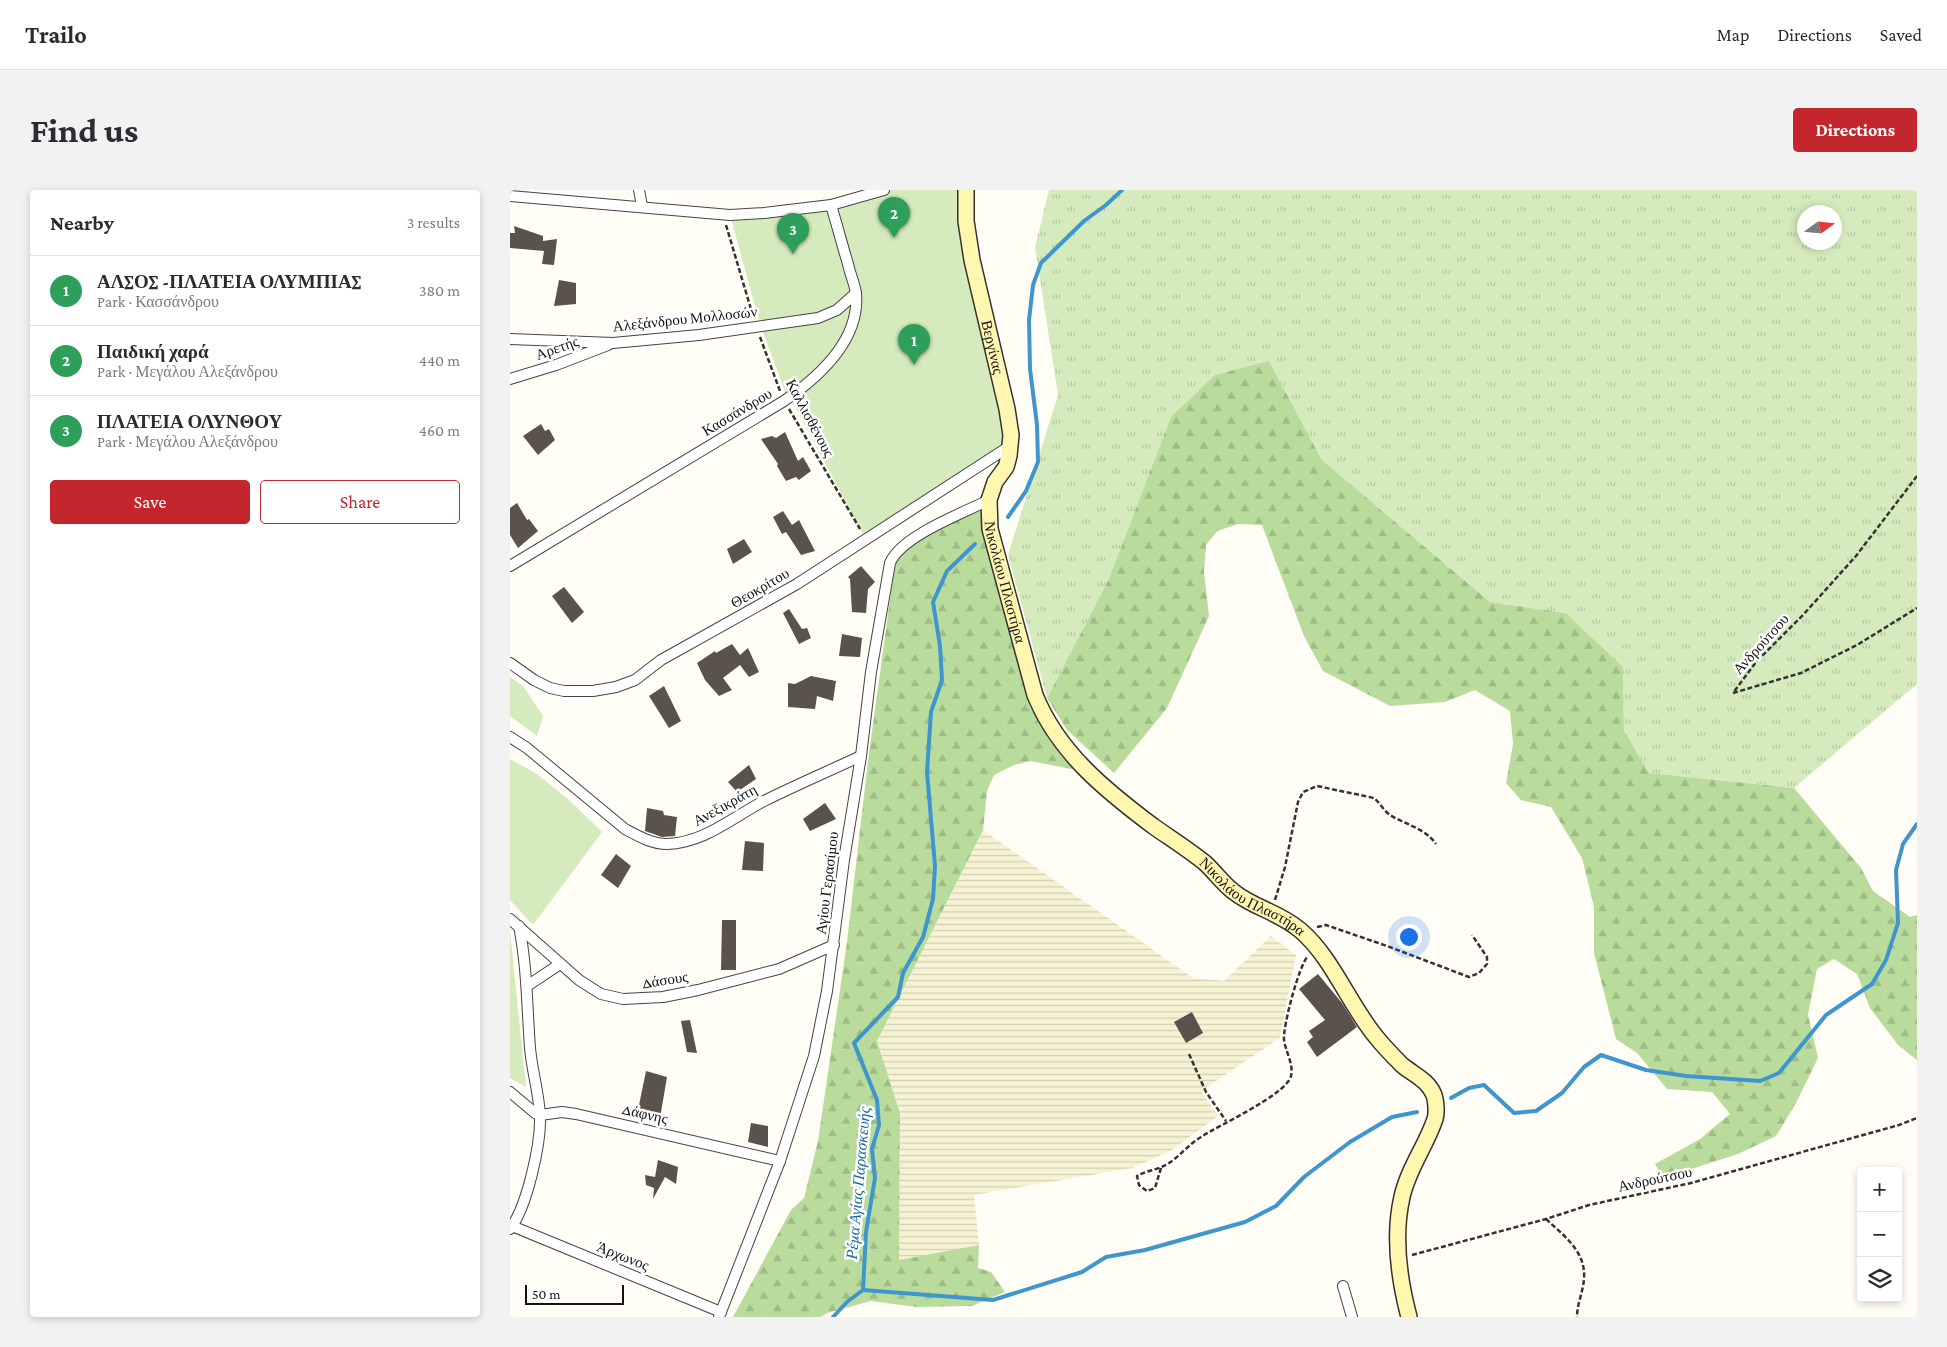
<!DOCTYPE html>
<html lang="en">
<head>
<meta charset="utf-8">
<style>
  :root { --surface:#fff; --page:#f2f2f3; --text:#2b2b33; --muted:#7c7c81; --line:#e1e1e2; --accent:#c4262e }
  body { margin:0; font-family:"Crimson Pro",serif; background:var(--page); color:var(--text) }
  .controls { position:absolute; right:15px; bottom:15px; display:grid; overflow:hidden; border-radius:5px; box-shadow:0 2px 8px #0003 }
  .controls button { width:45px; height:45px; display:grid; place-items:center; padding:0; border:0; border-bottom:1px solid var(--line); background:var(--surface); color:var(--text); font:25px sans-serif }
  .compass { position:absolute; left:1287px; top:15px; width:45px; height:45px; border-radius:50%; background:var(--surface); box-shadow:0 2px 8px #0003; rotate:75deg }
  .scale { position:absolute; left:15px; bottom:12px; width:99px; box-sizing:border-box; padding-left:5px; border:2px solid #111; border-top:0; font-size:14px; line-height:18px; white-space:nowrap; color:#111; -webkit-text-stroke:4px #fff; paint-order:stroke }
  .you { position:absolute; left:898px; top:746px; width:18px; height:18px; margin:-12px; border:4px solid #fff; border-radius:50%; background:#1a73e8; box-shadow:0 0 0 8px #1a73e833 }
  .badge { display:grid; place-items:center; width:32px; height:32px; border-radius:50%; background:var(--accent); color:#fff; font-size:16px; font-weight:700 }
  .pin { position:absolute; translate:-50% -41px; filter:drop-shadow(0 1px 2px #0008) }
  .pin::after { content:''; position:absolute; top:26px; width:18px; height:15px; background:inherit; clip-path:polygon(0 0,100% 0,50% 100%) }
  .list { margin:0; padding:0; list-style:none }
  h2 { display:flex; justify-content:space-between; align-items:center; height:65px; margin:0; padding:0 20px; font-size:21px }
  h2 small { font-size:16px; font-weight:400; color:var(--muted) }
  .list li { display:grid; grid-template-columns:32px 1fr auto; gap:15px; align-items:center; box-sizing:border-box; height:70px; padding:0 20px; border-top:1px solid var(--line) }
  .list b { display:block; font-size:19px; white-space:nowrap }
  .list p { margin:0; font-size:16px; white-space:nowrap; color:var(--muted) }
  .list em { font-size:16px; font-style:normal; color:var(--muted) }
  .actions { display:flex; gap:10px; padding:15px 20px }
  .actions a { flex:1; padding:11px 0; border:1px solid var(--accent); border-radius:5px; text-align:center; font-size:18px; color:var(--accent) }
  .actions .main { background:var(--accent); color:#fff }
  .icon { flex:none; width:28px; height:28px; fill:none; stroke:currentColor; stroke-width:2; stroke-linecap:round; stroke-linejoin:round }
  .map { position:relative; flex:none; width:1407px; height:1127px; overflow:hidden; border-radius:5px }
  header { display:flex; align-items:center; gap:30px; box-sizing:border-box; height:70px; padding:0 25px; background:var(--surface); border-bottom:1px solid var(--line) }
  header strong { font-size:24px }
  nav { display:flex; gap:28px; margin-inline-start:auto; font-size:18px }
  .intro { display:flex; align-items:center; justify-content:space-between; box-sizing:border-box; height:120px; padding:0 30px }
  h1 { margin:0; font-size:35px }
  .button { padding:12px 22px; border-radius:5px; background:var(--accent); color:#fff; font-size:18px; font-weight:700 }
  main { display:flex; gap:30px; padding:0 30px }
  aside { flex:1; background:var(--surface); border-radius:5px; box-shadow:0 2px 8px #0003 }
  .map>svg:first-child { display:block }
  .farmland { fill:url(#farmland-rules) }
  .grass { fill:url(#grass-tufts); fill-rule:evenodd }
  .forest { fill:url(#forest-firs) }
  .park { fill:#d5ebbd }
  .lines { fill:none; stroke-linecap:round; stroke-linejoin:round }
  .stream { stroke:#3f96cf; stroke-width:4 }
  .building { fill:#5a524d }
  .street-casing { stroke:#444; stroke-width:12 }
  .secondary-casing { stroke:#333; stroke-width:18 }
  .path { stroke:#333; stroke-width:2.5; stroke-dasharray:5 2.5; stroke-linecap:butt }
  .street { stroke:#fff; stroke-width:10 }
  .secondary { stroke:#fff6b0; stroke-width:15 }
  .labels { text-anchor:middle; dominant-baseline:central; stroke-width:5; stroke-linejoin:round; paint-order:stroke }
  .street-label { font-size:15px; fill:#111; stroke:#fff }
  .water-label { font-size:16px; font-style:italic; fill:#1768a6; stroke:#fff }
</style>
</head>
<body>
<header>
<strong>Trailo</strong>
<nav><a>Map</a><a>Directions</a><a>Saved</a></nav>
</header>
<div class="intro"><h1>Find us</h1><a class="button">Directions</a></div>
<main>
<aside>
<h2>Nearby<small>3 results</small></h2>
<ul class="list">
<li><span class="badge" style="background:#2e9e5b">1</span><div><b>ΑΛΣΟΣ -ΠΛΑΤΕΙΑ ΟΛΥΜΠΙΑΣ</b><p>Park · Κασσάνδρου</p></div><em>380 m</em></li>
<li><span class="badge" style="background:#2e9e5b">2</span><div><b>Παιδική χαρά</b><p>Park · Μεγάλου Αλεξάνδρου</p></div><em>440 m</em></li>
<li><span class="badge" style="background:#2e9e5b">3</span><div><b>ΠΛΑΤΕΙΑ ΟΛΥΝΘΟΥ</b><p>Park · Μεγάλου Αλεξάνδρου</p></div><em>460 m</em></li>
</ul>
<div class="actions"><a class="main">Save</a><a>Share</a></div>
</aside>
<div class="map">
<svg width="1407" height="1127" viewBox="0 0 1407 1127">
  <defs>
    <pattern id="farmland-rules" width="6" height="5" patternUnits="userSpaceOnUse" patternTransform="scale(1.25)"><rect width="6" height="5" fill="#f6f3d4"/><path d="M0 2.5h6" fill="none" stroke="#d2cfb5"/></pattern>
    <pattern id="grass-tufts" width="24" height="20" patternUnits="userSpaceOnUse" patternTransform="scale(1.25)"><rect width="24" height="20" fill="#d5ebbd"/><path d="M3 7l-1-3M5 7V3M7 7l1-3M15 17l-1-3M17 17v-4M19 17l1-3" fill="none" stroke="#b6c8a1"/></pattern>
    <pattern id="forest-firs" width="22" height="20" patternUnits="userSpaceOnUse" patternTransform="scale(1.25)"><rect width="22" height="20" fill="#b9dc9c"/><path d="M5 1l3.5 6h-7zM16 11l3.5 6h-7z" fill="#9ebc85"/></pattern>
  </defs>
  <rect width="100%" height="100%" fill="#fffdf5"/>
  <!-- farmland -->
  <polygon class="farmland" points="473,640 683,788 714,791 761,746 786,765 777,811 770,848 691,901 708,926 662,960 623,978 464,1005 469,1055 389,1071 390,923 367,851"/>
  <!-- grass -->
  <path class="grass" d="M539 0H1407V494L1284 598 1139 583 1114 540 1113 477 1056 423 980 412 812 270 759 171 599 389 537 508 498 365 548 205 525 57ZM1294 22H1324V52H1294Z"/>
  <!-- forest -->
  <g class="forest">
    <polygon points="759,171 812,270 980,412 1056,423 1113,477 1114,540 1139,583 1284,598 1351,678 1363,701 1400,727 1407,725 1407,870 1388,855 1360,818 1347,784 1324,769 1307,779 1298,825 1308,868 1286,913 1266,946 1228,964 1153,988 1145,974 1190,949 1220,924 1202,902 1157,899 1127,863 1106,849 1084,763 1084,717 1072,668 1041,617 1011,610 996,593 1003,554 1000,521 965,500 935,512 880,516 813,481 794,446 752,335 728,334 707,341 696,355 694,382 699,426 657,518 604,583 557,540 537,508 599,389 661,227 705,185"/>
    <path d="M471 321 481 364 527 522 567 580 520 571 504 575 484 585 477 601 473 640 367 851 390 923 389 1070 469 1055 468 1078 481 1082 495 1102 462 1116 407 1117 361 1111 317 1123 311 1127H223L281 1020 294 1008 308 951 337 752 358 571 381 402C383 390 384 375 390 364 401 347 452 329 471 321Z"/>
  </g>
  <!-- park -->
  <g class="park">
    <polygon points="374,0 455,0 500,256 356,350 282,211 314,178 277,207 250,134 220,25 321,15 343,92 327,13"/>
    <polygon points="0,487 13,496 33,526 27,546 0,526"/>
    <polygon points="0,569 27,584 59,610 92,642 23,735 0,710"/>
    <polygon points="0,741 16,897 0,888"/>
  </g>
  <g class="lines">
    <!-- stream -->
    <g class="stream">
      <polyline points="498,327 516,301 528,272 527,235 520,179 519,130 523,95 531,73 574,31 596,15 612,0"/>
      <polyline points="941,908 959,898 974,895 1004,923 1026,921 1052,903 1074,877 1091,865 1136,880 1176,886 1250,891 1269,883 1316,825 1362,794 1376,770 1388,733 1386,680 1393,654 1407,634"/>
      <polyline points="353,1100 483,1110 572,1082 596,1067 635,1060 735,1032 766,1016 794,987 840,952 882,927 907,922"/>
      <polyline points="323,1127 337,1112 353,1100 356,1042 365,988 362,959 369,935 367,910 344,853 388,807 393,783 413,747 423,709 425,676 417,582 421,522 432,490 430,456 423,412 437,381 465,354"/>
    </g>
  </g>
  <!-- building -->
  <g class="building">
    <polygon points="4,36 33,46 33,51 47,49 44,75 32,74 34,61 0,58 0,43 5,43"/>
    <polygon points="49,90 66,93 66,114 44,116"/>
    <polygon points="31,234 35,241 39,239 45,250 28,265 13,246"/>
    <polygon points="275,242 288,271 293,267 301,281 289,290 286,287 276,291 267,276 268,274 251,249 262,246 266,248"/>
    <polygon points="7,313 17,330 19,329 28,341 8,358 0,345 0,318"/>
    <polygon points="273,321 282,335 289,330 305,361 291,365 276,342 272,344 263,327"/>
    <polygon points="234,349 242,362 223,374 217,359"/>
    <polygon points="351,376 365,392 358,399 356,423 342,422 340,389 338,387"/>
    <polygon points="54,397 74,422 62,433 42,406"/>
    <polygon points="279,419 292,439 297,438 301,448 289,454 273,423"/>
    <polygon points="332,444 352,448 350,467 329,466"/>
    <polygon points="222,454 230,465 238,458 249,482 239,487 230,475 213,488 222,500 209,506 195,490 187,473 205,461 206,463"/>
    <polygon points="301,486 326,491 323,511 307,506 305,519 278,517 278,493 285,494"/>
    <polygon points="154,496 171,531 159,538 139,506"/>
    <polygon points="239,575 246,589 227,602 218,592"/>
    <polygon points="315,613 326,629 300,641 293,629"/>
    <polygon points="137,618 153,621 154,625 167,627 165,646 152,647 135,641"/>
    <polygon points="235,651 254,653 253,681 232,680"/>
    <polygon points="106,664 121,676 108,698 91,685"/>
    <polygon points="212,730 226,730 226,780 211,780"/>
    <polygon points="808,784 832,813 847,837 807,867 797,852 803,847 799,841 815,830 789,799"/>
    <polygon points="682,822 693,843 676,853 664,832"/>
    <polygon points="180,830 187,863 177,862 171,831"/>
    <polygon points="136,881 157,887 150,928 127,925"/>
    <polygon points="241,933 258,936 258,957 238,952"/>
    <polygon points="148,970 168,977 166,994 155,987 143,1009 144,998 136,995 135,985 145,987"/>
  </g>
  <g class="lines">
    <defs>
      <g id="street">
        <polyline points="129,0 132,16"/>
        <polyline points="0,6 220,25 254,23 321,15 374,0"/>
        <polyline points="0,149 103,153 189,145 308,128 327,120 346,103"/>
        <polyline points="0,189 46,175 98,155"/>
        <path d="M0 376 274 211C309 187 350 150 346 104 345 94 340 84 338 74 332 54 327 35 321 15"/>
        <polyline points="0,473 24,490 40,498 54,501 83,501 106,497 125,490 151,470 287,394 500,256"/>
        <path d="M0 547 17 558 115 639C128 646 142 654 157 654 194 653 223 627 254 611 286 595 319 581 351 566"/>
        <polyline points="0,729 69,790 91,804 113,809 153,807 188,800 269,779 324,755"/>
        <polyline points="17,796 50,774"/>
        <polyline points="0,902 25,923 30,925 52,922 66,924 270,971"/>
        <polyline points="2,1036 211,1122"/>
        <path d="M0 1039C17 1017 31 954 30 926 29 903 22 881 20 858 17 817 17 776 9 736"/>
        <polyline points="833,1096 842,1127"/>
        <path d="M209 1127 270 971 304 866 317 801 334 670 351 566 361 482 380 373C391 346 453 323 479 310"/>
      </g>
      <g id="secondary">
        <path id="s1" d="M456 0V31L462 70 497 219 501 245 499 266 496 277 485 292 479 310 480 339 525 505C548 562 595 600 643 636 660 648 679 660 695 673 705 682 713 694 724 702 744 718 769 722 790 740 823 768 839 815 867 848 875 858 883 866 892 875 904 885 918 890 924 905 926 911 927 923 925 929 916 956 898 979 892 1007 883 1046 889 1089 899 1127"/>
      </g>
    </defs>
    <!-- street casing -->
    <use href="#street" class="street-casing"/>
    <!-- secondary casing -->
    <use href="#secondary" class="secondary-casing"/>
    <!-- path -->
    <g class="path">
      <polyline points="216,35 243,126"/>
      <polyline points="250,147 270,201"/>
      <polyline points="279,219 350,339"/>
      <polyline points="1407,286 1346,366 1293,425 1246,472 1223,503 1291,483 1347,455 1407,418"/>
      <path d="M765 710 775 677 788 612 793 602 807 596 864 608C870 613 874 621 880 625 896 635 915 638 926 654"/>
      <polyline points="807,737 816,735 877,756 959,787 969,783 977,774 977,767 962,745"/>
      <polyline points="679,864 696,902 716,931"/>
      <path d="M651 978 645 998 637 1001 629 995 627 986C637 980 649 980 659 973 670 966 679 954 691 947 709 935 776 905 781 886 784 874 775 861 774 849 773 836 789 775 798 766"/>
      <path d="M1036 1029C1054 1046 1076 1061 1074 1089 1073 1102 1067 1114 1067 1127"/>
      <polyline points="902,1065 1036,1029 1079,1015 1181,993 1389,935 1407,928"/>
    </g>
    <!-- street -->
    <use href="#street" class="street"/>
    <!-- secondary -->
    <use href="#secondary" class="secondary"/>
  </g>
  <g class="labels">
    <!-- street labels -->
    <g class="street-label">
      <text transform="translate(175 129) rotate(-6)">Αλεξάνδρου Μολλοσών</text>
      <text stroke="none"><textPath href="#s1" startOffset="160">Βεργίνας</textPath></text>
      <text transform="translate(47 158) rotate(-20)">Αρετής</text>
      <text transform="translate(227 222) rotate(-31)">Κασσάνδρου</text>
      <text transform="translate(300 228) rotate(62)">Καλλισθένους</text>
      <text stroke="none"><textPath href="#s1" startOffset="404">Νικολάου Πλαστήρα</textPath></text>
      <text transform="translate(250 398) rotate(-30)">Θεοκρίτου</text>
      <text transform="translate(1251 454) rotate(-48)">Ανδρούτσου</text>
      <text transform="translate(215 615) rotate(-29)">Ανεξικράτη</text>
      <text transform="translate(317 693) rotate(-83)">Αγίου Γερασίμου</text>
      <text stroke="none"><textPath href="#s1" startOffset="822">Νικολάου Πλαστήρα</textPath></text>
      <text transform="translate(155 790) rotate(-9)">Δάσους</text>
      <text transform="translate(135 924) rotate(13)">Δάφνης</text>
      <text transform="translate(1145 989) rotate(-12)">Ανδρούτσου</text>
      <text transform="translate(113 1066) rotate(22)">Άρχωνος</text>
    </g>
    <!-- water labels -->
    <g class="water-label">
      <text transform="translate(348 993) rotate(-85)">Ρέμα Αγίας Παρασκευής</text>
    </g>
  </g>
</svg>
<div class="controls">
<button>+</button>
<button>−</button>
<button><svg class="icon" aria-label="layers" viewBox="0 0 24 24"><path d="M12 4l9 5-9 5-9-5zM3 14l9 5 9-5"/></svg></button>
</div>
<svg class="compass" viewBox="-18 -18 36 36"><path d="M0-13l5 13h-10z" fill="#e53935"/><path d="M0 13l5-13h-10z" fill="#7c7c81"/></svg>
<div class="scale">50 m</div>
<div class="you"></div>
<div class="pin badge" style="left:404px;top:175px;background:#2e9e5b">1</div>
<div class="pin badge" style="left:384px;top:48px;background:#2e9e5b">2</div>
<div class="pin badge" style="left:283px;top:64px;background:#2e9e5b">3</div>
</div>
</main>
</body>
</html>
